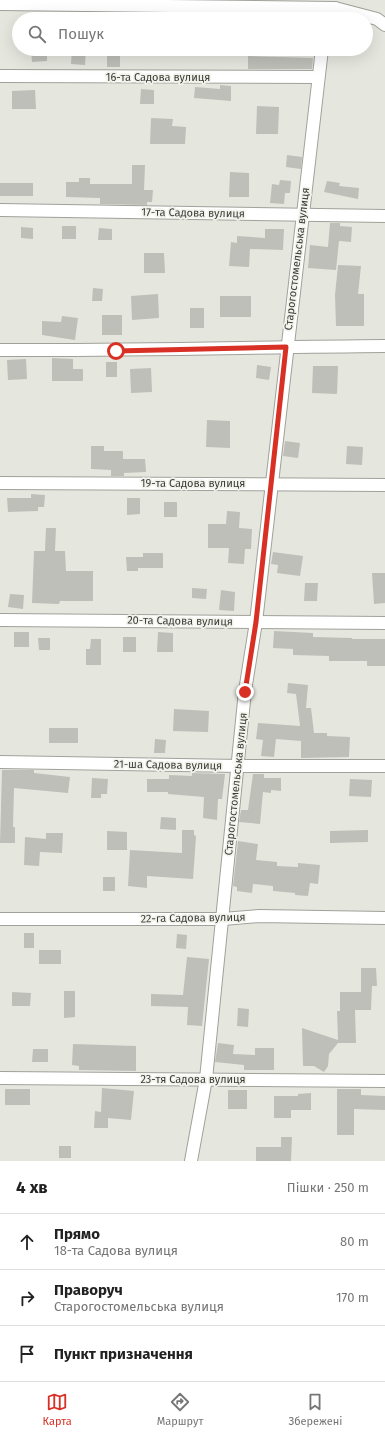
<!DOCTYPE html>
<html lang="uk">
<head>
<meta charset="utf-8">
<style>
  :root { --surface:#fff; --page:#f2f2f2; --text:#222; --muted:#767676; --line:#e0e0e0; --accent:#d93025 }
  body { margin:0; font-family:"Fira Sans",sans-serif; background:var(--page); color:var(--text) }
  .stop { position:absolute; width:12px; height:12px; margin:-9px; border:3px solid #d93025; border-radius:50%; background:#fff }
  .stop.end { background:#d93025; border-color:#fff; box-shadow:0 1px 4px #0008 }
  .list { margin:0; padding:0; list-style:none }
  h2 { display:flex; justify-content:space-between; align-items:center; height:52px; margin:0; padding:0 16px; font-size:17px }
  h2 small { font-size:13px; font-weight:400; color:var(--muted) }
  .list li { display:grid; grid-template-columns:26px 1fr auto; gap:12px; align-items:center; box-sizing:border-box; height:56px; padding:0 16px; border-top:1px solid var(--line) }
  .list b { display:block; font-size:15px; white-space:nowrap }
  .list p { margin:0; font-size:13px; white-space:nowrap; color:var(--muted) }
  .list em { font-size:13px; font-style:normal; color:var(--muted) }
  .icon { flex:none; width:22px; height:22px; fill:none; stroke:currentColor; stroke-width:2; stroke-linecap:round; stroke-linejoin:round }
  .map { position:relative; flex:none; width:385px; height:1161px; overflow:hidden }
  .search { position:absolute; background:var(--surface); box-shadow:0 4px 16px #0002; left:12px; right:12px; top:12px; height:44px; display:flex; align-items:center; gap:10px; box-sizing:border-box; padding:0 14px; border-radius:22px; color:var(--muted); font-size:15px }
  .sheet { height:220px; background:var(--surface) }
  nav { display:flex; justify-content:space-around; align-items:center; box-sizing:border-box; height:56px; border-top:1px solid var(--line); background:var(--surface); font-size:11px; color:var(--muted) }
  nav a { display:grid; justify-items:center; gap:2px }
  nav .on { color:var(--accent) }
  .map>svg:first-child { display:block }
  .building { fill:#bebfb8 }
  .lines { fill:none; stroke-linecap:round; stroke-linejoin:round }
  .street-casing { stroke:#a0a19a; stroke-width:14 }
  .street { stroke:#fff; stroke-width:12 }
  .route { stroke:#d93025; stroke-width:5 }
  .labels { text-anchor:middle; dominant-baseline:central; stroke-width:3.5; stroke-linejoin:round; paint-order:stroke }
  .street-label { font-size:11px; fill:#3b3c39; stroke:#f2f4ec }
</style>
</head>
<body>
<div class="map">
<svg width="385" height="1161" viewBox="0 0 385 1161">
  <rect width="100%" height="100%" fill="#e5e7df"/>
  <!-- building -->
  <g class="building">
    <polygon points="31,49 47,49 47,61 32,62"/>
    <polygon points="72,49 86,49 85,65 71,64"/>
    <rect x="107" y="50" width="13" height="17"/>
    <polygon points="248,56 313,58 312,69 248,69"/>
    <polygon points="220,85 231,86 231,101 194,98 195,87 220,89"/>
    <polygon points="141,89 154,90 154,104 140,104"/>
    <polygon points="35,90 36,109 12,109 12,91"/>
    <polygon points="257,106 279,107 278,134 256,134"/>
    <polygon points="151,118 173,119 172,126 186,127 185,144 150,144"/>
    <polygon points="287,155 302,157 301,169 286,167"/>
    <polygon points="132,165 145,165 144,190 153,190 152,202 147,202 147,205 100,204 100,198 66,197 66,182 79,182 79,178 90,178 90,184 132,184"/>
    <polygon points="230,172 249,173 249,197 229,197"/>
    <polygon points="280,180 291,181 290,193 285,193 284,204 270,203 272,184 279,185"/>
    <polygon points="327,181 340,183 339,186 359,188 358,199 324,192"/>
    <rect x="0" y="183" width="33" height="13"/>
    <polygon points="330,223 340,223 340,226 352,227 351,242 339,241 336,270 308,268 310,245 328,247"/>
    <rect x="62" y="226" width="14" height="13"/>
    <polygon points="21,227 33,228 33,239 21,238"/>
    <polygon points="99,228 112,229 112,240 98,240"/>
    <polygon points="265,229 284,229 283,250 250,249 249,267 229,266 231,242 237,243 237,236 265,238"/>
    <polygon points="144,253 164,253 165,273 144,273"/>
    <polygon points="338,265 361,266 358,294 364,294 364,326 336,326 335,295"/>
    <polygon points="93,288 103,289 102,301 92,301"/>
    <polygon points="158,294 159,318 132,320 131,296"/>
    <rect x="220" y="296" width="31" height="21"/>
    <rect x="190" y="308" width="14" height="20"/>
    <rect x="102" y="315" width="20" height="20"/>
    <polygon points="62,316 78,318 75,340 42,335 42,321 61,322"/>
    <polygon points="52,358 73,359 73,369 83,369 83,381 52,381"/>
    <polygon points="26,359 27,379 8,380 7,360"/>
    <rect x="106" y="362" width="11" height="15"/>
    <polygon points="257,365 271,367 269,380 256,378"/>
    <polygon points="313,366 338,366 337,394 312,393"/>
    <polygon points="151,368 152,392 131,393 130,369"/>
    <polygon points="207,420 230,421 230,448 206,447"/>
    <polygon points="285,441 300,443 298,458 283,456"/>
    <polygon points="91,446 104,446 104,451 123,451 123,459 145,459 146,472 124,473 124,476 111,476 111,470 91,469"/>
    <polygon points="347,446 363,447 362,465 346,464"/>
    <polygon points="31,494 45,495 44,507 38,507 38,511 8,512 7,498 31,498"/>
    <polygon points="127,498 140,498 140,514 127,515"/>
    <rect x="164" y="502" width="13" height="15"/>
    <polygon points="227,511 240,512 239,528 252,529 251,549 245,549 244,564 228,563 229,548 208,548 208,524 226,524"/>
    <polygon points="46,528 56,528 55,551 65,551 66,571 93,571 93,601 60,601 59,604 32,603 34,551 45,551"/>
    <polygon points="273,552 303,556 300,576 277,573 278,565 271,564"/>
    <polygon points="143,553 163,553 163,568 138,568 138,571 127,571 126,557 143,557"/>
    <polygon points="372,573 385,573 385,603 374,604"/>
    <polygon points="305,583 318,583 317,601 304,601"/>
    <polygon points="192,588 207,589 206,599 192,598"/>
    <polygon points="221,590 235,592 234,611 219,610"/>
    <polygon points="10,594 24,595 23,609 8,607"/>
    <polygon points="274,631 313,633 313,637 352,638 352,639 385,639 385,666 367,666 367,661 329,661 329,656 293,655 293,649 273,648"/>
    <rect x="14" y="632" width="15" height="15"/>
    <polygon points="158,632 173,633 173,652 157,652"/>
    <rect x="123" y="637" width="13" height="15"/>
    <polygon points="38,638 50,638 50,650 39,650"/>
    <polygon points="91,639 101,639 101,665 86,665 86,649 90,649"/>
    <polygon points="288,683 308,685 306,708 311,708 314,733 327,733 327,736 350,737 349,757 301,758 301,741 276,739 274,757 261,756 263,740 256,739 258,723 300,726 296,694 287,693"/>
    <polygon points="174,709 209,711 208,732 173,731"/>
    <rect x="49" y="728" width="29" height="15"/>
    <polygon points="155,739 166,740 165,753 154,753"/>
    <polygon points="2,770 34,770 34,773 70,777 68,793 14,788 13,827 15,827 15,843 0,843"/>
    <polygon points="192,773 225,774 222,799 218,799 217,820 203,818 204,797 168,794 168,792 147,792 147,779 169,779 169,775 192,776"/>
    <polygon points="253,774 264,774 264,778 281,778 281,791 271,790 271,793 263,792 260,824 239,822 241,810 248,810"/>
    <polygon points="92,778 108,779 107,794 101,794 101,798 91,798"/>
    <polygon points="350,779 372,780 371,797 349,796"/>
    <polygon points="161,817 176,818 176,830 160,829"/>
    <polygon points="182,830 194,830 194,835 196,836 193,879 147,876 147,888 128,886 130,850 182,853"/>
    <polygon points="368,830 368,842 330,843 330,831"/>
    <polygon points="107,831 127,832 127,850 107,850"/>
    <polygon points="46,833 63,833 62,853 40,852 39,866 24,865 25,837 46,839"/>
    <polygon points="238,841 258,844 256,860 277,862 277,866 298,867 298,863 320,865 318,884 310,883 308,896 295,895 295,893 273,891 273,886 253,884 252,893 237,891 237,887 233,886"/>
    <rect x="103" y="877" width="12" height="14"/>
    <rect x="24" y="933" width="10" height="15"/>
    <polygon points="177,934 187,935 186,949 176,948"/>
    <rect x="39" y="950" width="22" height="14"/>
    <polygon points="187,957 209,959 202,1026 187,1025 188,1007 151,1006 151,994 183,995"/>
    <polygon points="361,968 376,968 377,986 372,986 371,1010 355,1010 356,1043 338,1043 329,1054 328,1066 324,1072 314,1066 303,1066 302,1028 338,1040 337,1011 340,1011 340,992 361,992"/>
    <polygon points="64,991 75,991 75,1017 64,1018"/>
    <polygon points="12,992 31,993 30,1006 12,1006"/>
    <polygon points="238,1008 249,1009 248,1027 237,1026"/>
    <polygon points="218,1043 234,1045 233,1054 255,1055 255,1048 274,1048 274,1070 244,1070 244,1065 215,1062"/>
    <polygon points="73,1044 136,1046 136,1071 79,1070 79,1066 72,1065"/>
    <polygon points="33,1049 48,1049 48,1062 32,1062"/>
    <polygon points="102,1088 134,1091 131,1120 108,1118 108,1128 94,1128 95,1111 101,1112"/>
    <rect x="5" y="1089" width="25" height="16"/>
    <polygon points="337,1089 361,1089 361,1095 385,1096 385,1110 354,1109 354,1135 337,1135"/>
    <rect x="228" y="1090" width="19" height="19"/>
    <polygon points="311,1093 311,1110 291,1110 291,1118 274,1118 274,1096 298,1096 298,1094"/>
    <polygon points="281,1137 292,1137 291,1161 256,1161 256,1147 281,1147"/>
    <rect x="59" y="1146" width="12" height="12"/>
  </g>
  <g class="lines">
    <defs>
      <g id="street">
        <polyline points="0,4 335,8 377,19 385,25"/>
        <polyline points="326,19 327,15 335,8"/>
        <polyline points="0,76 317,77"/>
        <polyline points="0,210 385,216"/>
        <path d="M0 350C128 351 257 347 385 346"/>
        <polyline points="0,483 385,485"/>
        <polyline points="0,620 385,623"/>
        <polyline points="0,762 239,766 385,766"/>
        <polyline points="0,919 223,919 259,916 385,918"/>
        <polyline points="0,1078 385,1081"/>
        <polyline points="191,1161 206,1079 245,691 256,622 322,49"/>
      </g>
    </defs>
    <!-- street casing -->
    <use href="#street" class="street-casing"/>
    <!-- street -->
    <use href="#street" class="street"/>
  </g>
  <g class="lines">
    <!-- route -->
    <polyline class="route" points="116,351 286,347 256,622 245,692"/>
  </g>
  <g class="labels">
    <!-- street labels -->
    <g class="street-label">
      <text x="158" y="77">16-та Садова вулиця</text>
      <text transform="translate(193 213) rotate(1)">17-та Садова вулиця</text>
      <text transform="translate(297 259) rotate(-83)">Старогостомельська вулиця</text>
      <text x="193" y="483">19-та Садова вулиця</text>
      <text transform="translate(180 621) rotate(1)">20-та Садова вулиця</text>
      <text transform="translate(168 765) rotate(1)">21-ша Садова вулиця</text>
      <text transform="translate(236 784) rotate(-84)">Старогостомельська вулиця</text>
      <text transform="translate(193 918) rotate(-1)">22-га Садова вулиця</text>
      <text x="193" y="1079">23-тя Садова вулиця</text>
    </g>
  </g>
</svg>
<div class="stop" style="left:116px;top:351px"></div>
<div class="stop end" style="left:245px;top:692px"></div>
<div class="search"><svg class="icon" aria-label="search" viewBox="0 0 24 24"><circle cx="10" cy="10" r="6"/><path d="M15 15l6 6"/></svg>Пошук</div>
</div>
<section class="sheet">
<h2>4 хв<small>Пішки · 250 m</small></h2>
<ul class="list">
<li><svg class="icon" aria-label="ahead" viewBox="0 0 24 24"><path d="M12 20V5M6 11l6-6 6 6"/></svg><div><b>Прямо</b><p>18-та Садова вулиця</p></div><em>80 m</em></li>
<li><svg class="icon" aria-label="right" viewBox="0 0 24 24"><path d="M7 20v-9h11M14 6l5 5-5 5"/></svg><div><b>Праворуч</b><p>Старогостомельська вулиця</p></div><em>170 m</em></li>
<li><svg class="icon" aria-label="arrive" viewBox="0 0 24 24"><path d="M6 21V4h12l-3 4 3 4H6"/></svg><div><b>Пункт призначення</b></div></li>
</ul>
</section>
<nav>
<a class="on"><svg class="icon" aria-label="map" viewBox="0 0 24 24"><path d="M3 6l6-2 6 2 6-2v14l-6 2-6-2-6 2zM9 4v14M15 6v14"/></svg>Карта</a>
<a><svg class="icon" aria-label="directions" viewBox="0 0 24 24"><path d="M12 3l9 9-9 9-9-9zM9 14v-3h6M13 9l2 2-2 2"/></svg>Маршрут</a>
<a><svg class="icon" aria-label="saved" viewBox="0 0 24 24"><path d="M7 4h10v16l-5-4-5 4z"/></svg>Збережені</a>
</nav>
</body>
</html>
